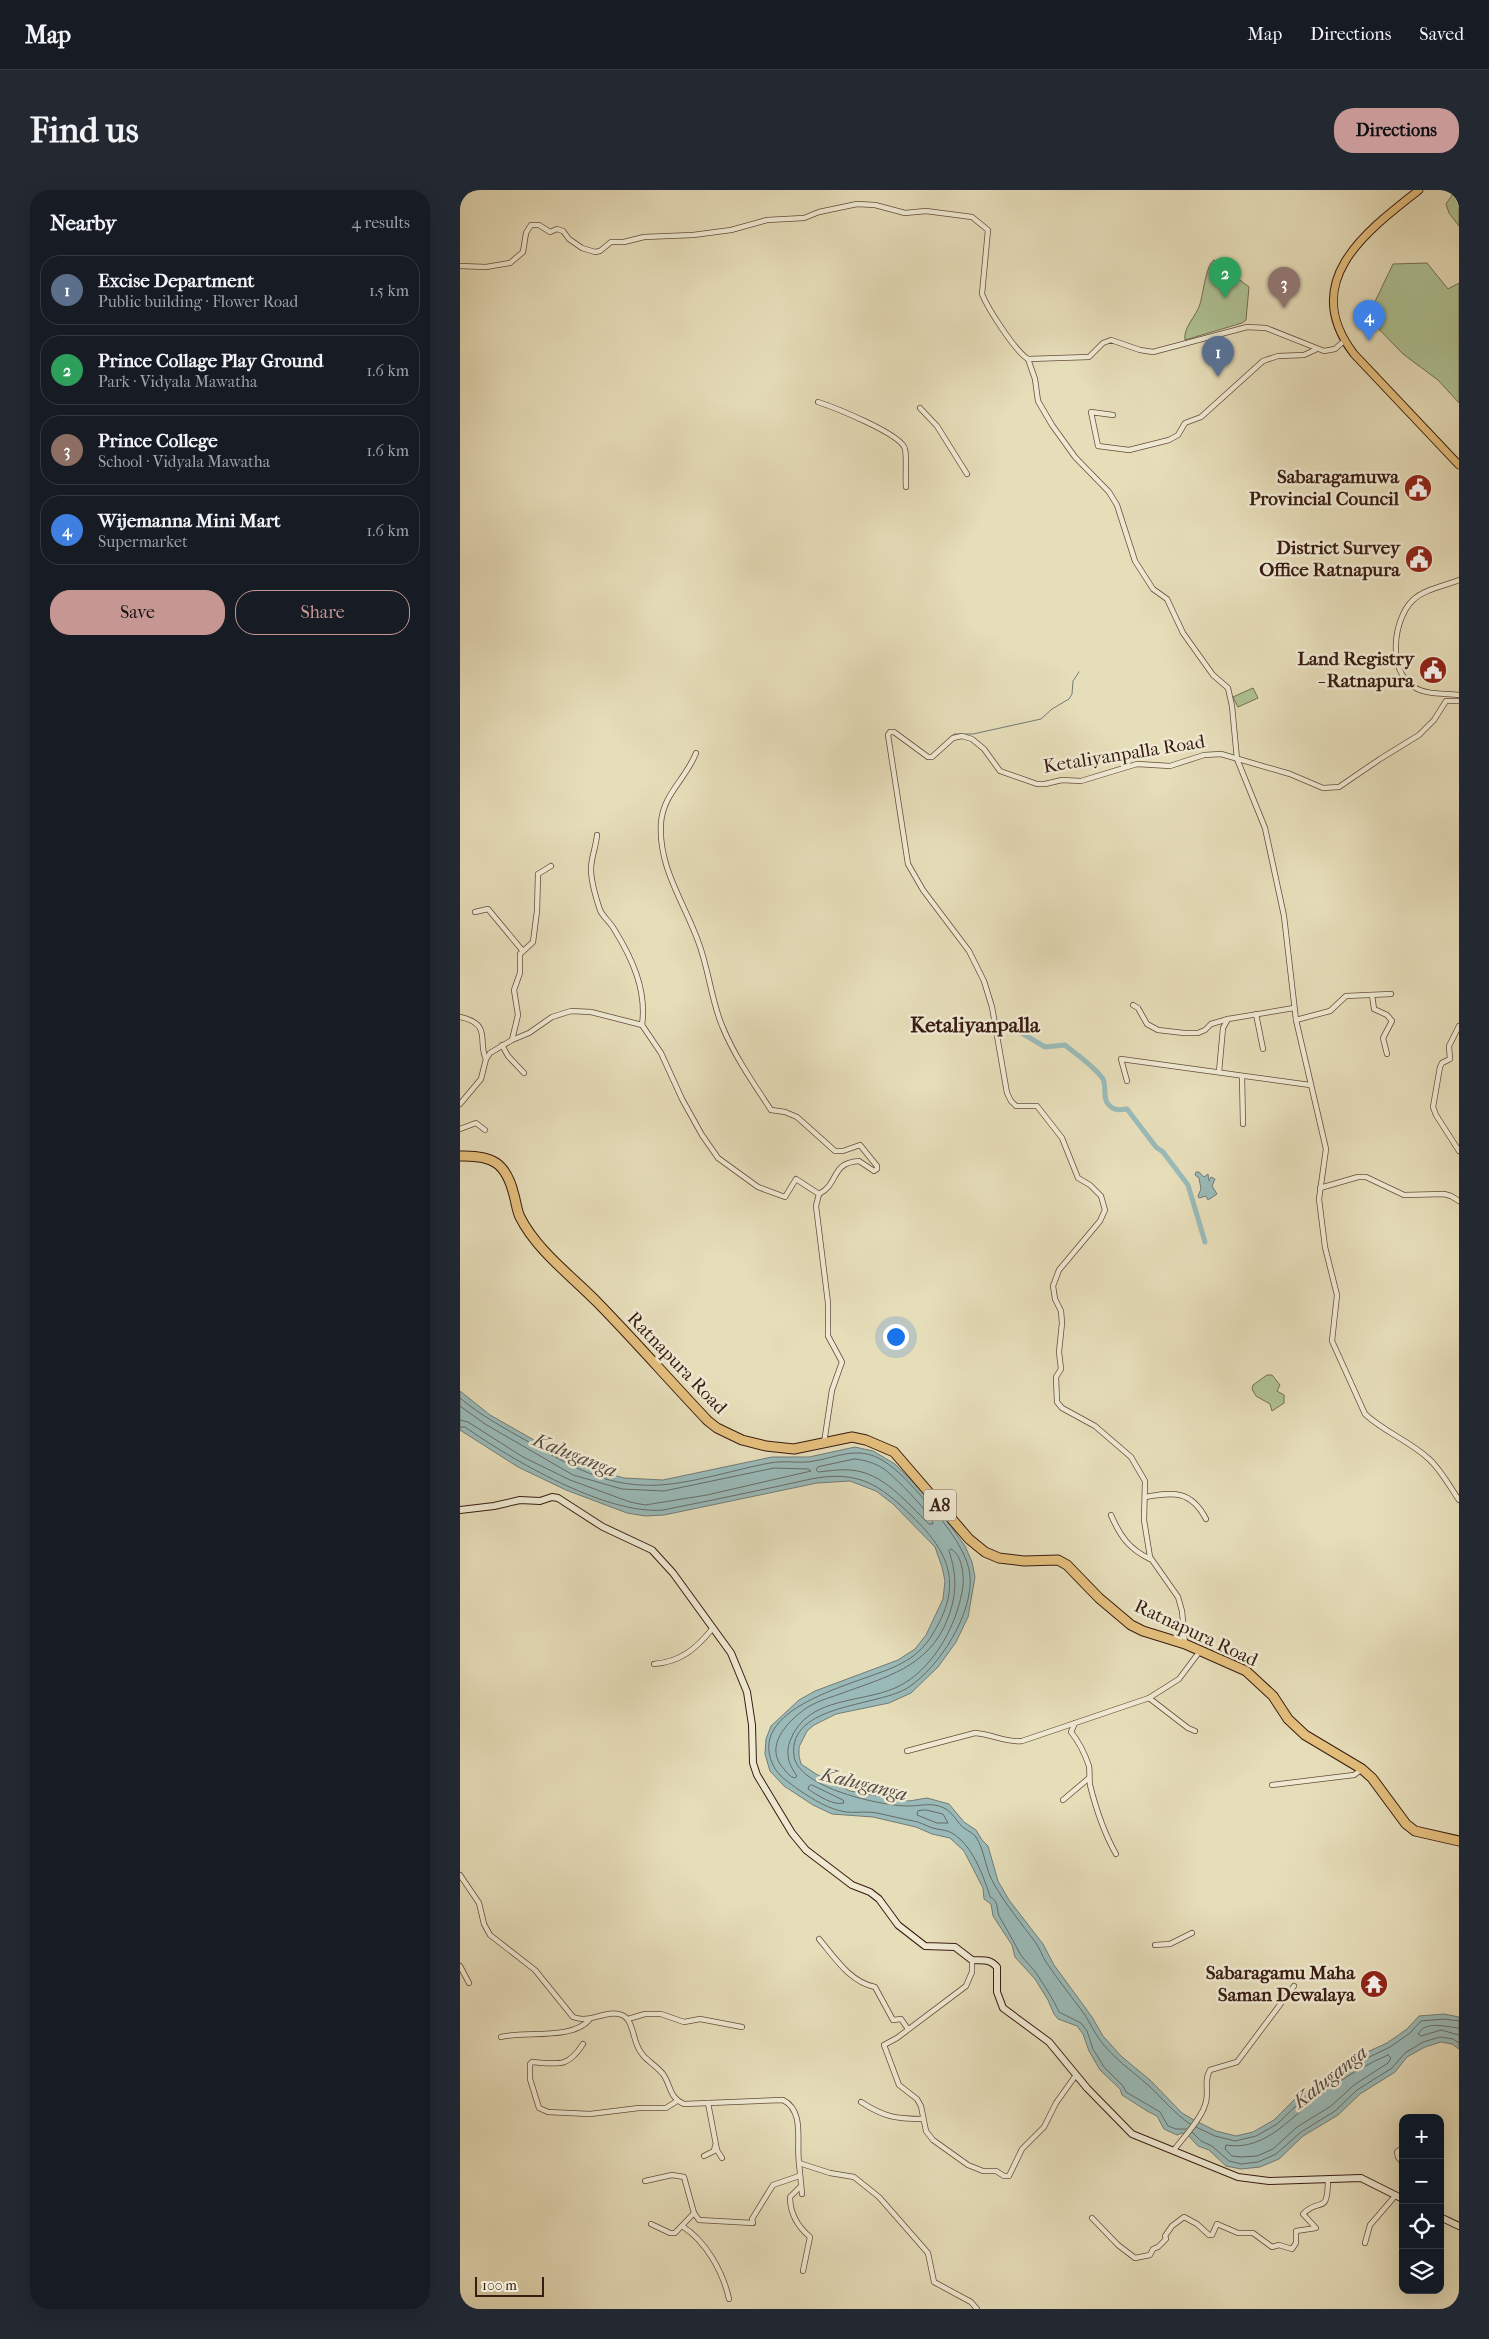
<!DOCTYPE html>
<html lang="en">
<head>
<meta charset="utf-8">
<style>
  :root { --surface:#171b24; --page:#242831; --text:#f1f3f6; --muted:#9ea1a6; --line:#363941; --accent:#c59692 }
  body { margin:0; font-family:"IM FELL French Canon",serif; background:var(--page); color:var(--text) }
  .controls { position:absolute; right:15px; bottom:15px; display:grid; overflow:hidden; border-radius:10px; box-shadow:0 5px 20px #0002 }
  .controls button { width:45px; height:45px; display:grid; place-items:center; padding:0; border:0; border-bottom:1px solid var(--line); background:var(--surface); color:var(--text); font:25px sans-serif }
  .scale { position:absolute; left:15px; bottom:12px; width:69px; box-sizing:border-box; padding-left:5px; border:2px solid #381c12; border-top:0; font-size:14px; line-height:18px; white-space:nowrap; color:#381c12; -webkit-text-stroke:4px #efe9d2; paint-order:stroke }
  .you { position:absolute; left:435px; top:1146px; width:18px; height:18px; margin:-12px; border:4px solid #fff; border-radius:50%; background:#1a73e8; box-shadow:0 0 0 8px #1a73e833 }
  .badge { display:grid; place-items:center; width:32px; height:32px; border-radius:50%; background:var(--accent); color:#fff; font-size:16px; font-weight:700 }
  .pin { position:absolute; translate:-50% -41px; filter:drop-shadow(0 1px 2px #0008) }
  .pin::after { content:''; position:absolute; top:26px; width:18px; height:15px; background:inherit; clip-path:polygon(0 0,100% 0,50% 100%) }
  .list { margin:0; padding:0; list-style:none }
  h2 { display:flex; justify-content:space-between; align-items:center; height:65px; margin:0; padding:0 20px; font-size:21px }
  h2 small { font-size:16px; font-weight:400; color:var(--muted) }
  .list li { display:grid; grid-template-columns:32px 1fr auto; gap:15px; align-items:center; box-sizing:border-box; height:70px; margin:0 10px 10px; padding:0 10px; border:1px solid var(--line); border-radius:20px }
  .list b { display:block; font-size:19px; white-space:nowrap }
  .list p { margin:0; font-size:16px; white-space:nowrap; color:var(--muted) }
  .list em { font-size:16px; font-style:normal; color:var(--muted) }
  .actions { display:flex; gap:10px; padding:15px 20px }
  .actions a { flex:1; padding:11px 0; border:1px solid var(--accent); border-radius:20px; text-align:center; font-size:18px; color:var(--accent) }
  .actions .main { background:var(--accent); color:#111 }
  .icon { flex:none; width:28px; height:28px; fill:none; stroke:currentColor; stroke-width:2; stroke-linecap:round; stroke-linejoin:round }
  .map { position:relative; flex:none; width:999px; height:2119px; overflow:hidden; border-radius:20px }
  header { display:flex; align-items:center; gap:30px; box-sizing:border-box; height:70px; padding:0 25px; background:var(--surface); border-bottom:1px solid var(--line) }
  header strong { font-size:24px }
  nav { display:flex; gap:28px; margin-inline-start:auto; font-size:18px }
  .intro { display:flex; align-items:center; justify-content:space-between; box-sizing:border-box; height:120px; padding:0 30px }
  h1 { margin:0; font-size:35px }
  .button { padding:12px 22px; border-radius:20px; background:var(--accent); color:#111; font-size:18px; font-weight:700 }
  main { display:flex; gap:30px; padding:0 30px }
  aside { flex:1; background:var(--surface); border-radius:20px; box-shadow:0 5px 20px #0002 }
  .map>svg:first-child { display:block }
  .green { fill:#aec294; stroke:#736f53 }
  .water { fill:#99bab8; stroke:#727b76 }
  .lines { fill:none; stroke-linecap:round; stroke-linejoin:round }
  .shore { stroke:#686b65; stroke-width:1 }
  .stream { stroke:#727b76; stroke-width:1 }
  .canal { stroke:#99bab8; stroke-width:5 }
  .street-casing { stroke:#644c3c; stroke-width:6 }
  .secondary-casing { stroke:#381c12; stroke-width:8 }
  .primary-casing { stroke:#381c12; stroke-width:9 }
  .highway-casing { stroke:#381c12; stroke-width:11 }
  .street { stroke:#efe9d2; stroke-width:4.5 }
  .secondary { stroke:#efe9d2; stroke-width:6 }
  .primary { stroke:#e3be7c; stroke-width:7 }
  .highway { stroke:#e3be7c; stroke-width:9 }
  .labels { text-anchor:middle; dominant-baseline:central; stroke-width:5; stroke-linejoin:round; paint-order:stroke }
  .shield { fill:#efe9d2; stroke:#6f5a4c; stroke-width:1 }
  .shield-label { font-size:18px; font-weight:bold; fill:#381c12 }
  .poi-label { font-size:19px; font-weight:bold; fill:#381c12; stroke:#efe9d2; text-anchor:end }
  .street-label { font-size:19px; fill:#381c12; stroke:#efe9d2 }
  .water-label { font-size:20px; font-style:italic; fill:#554b44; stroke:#efe9d2 }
  .quarter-label { font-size:21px; font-weight:bold; fill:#381c12; stroke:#efe9d2 }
</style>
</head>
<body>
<header>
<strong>Map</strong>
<nav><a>Map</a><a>Directions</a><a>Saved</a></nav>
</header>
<div class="intro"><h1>Find us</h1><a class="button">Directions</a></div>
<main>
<aside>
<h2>Nearby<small>4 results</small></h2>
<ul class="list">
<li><span class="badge" style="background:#5c6f8a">1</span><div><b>Excise Department</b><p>Public building · Flower Road</p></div><em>1.5 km</em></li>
<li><span class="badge" style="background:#2e9e5b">2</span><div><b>Prince Collage Play Ground</b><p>Park · Vidyala Mawatha</p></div><em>1.6 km</em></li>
<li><span class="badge" style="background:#8d6e63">3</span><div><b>Prince College</b><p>School · Vidyala Mawatha</p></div><em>1.6 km</em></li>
<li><span class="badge" style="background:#3f7fe0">4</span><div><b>Wijemanna Mini Mart</b><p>Supermarket</p></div><em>1.6 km</em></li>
</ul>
<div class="actions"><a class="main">Save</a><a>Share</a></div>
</aside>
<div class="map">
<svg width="999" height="2119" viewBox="0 0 999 2119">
  <rect width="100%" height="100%" fill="#e6ddb9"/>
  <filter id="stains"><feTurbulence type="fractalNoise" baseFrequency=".004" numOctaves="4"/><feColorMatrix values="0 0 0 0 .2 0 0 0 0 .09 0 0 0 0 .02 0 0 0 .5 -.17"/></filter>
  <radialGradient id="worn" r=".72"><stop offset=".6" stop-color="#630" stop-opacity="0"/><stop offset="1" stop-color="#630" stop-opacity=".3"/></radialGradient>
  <!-- green -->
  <g class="green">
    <polygon points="992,5 999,8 999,36 989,23 986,14"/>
    <path d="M754 70 789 97 786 130 782 133 725 150C723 137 736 127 740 114 743 104 746 75 754 70Z"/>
    <polygon points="967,73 988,99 999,93 999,213 978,190 943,164 914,134 911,120 933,74"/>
    <polygon points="793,498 798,508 778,517 773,507"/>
    <polygon points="807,1185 812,1185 820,1195 817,1201 824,1205 824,1213 812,1221 810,1214 796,1206 792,1199 793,1195"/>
  </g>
  <!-- water -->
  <g class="water">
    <polygon points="736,982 739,982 744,987 748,984 749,991 751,987 755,989 752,996 757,1004 748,1010 746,1006 739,1008 738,1006 741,999 739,988 735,985"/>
    <polygon points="0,1201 30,1225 118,1275 164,1288 203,1290 312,1267 349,1267 395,1257 413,1261 435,1274 477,1317 505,1356 512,1372 515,1387 508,1427 496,1452 478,1477 451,1503 429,1513 376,1524 354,1535 347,1541 339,1557 339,1566 341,1574 356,1584 390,1601 449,1611 467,1608 489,1614 504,1632 516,1640 522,1650 528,1656 538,1691 549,1710 583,1754 594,1775 632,1827 643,1846 661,1866 690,1890 722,1923 734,1930 756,1941 776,1946 793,1942 814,1930 836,1908 892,1869 927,1853 947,1839 959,1826 984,1824 999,1827 999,1859 992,1854 981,1852 965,1857 947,1867 935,1882 900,1904 878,1925 843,1946 819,1969 800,1977 781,1979 766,1976 749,1960 738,1956 728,1945 722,1943 717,1945 704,1939 697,1926 687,1921 662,1905 660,1899 640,1880 629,1861 623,1844 617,1836 598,1829 594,1824 588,1810 575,1789 555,1767 552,1755 533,1726 531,1714 524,1709 523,1698 504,1661 490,1648 472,1644 456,1637 413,1627 372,1624 353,1615 324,1596 310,1581 305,1564 306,1549 311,1536 339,1510 355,1501 438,1470 455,1459 466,1445 483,1409 485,1391 482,1377 475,1357 433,1314 416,1301 390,1291 357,1293 204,1325 185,1326 167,1323 106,1300 58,1277 0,1240"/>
  </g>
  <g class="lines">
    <!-- shore -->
    <g class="shore">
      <path d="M0 1208C20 1225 44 1238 67 1251 104 1272 138 1293 181 1295 220 1298 271 1280 310 1273 325 1270 339 1274 354 1271 373 1268 391 1259 411 1265 435 1273 454 1299 471 1317 486 1335 508 1362 510 1386 513 1424 480 1476 449 1497 420 1517 327 1513 334 1566 338 1598 422 1616 448 1616 461 1616 472 1612 484 1618 493 1622 497 1633 504 1638 508 1641 513 1643 516 1647 525 1661 525 1679 534 1694 546 1715 561 1733 576 1753 580 1759 582 1766 586 1772 598 1790 612 1807 625 1825 630 1833 634 1842 640 1850 653 1868 671 1880 688 1895 702 1908 714 1923 730 1934"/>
      <polyline points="0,1216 25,1234 113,1285 162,1299 204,1301 314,1278 348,1279 351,1281 247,1305 185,1315 170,1312 110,1290 63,1267 8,1232 0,1230"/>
      <path d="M0 1237H5C52 1270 146 1325 203 1320 253 1310 302 1300 351 1289 398 1280 419 1294 452 1326 491 1364 503 1396 472 1445 465 1457 454 1467 442 1473 410 1492 284 1513 313 1575 318 1586 330 1593 339 1600 354 1610 368 1619 386 1622 396 1623 407 1621 417 1623 430 1626 444 1629 458 1632 464 1634 470 1638 477 1639 482 1640 487 1640 492 1643 512 1655 522 1683 529 1703 531 1712 530 1704 535 1711 538 1715 537 1721 539 1726 546 1738 553 1750 559 1762 563 1770 573 1777 578 1786 586 1798 593 1809 599 1822L621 1833 627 1841 633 1859 644 1877 663 1896 666 1902 700 1922 708 1936 716 1939H726"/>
      <path d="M395 1269C405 1270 415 1273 424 1279 434 1286 472 1324 473 1334H469C447 1313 423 1282 390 1280 380 1279 369 1281 358 1282L356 1280 358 1277Z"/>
      <path d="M491 1359C502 1364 504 1385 503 1396 498 1432 476 1475 443 1494 407 1515 348 1503 330 1551 325 1564 329 1575 337 1586L335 1588C330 1587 327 1583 324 1579 303 1557 327 1532 345 1519 355 1512 368 1508 380 1504 425 1487 469 1478 488 1428 497 1404 497 1385 489 1361Z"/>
      <path d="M352 1595 383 1610 384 1613C373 1616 357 1605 348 1599L349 1596Z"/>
      <polygon points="466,1620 483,1624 488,1633 477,1633 457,1625 458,1621"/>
      <path d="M999 1838C985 1837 966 1830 958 1844L961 1846 981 1840 999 1845"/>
      <path d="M928 1865 931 1868 928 1873 894 1895 871 1916 837 1937 813 1959 797 1966 781 1967 772 1966 765 1959 766 1955C807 1962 834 1923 864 1902 885 1887 905 1875 928 1865Z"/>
      <polyline points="736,1937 755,1946 775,1951 796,1946 817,1934 840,1912 895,1874 930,1857 950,1843 961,1831 984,1829 999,1831"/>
      <polyline points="732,1942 741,1951 752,1956 769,1971 781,1974 798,1972 816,1964 841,1942 875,1921 897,1900 932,1878 945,1863 963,1852 980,1847 993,1849 999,1853"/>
    </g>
    <!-- stream -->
    <polyline class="stream" points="474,562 494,544 513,544 581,529 592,519 609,509 612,504 613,491 619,482"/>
    <!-- canal -->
    <path class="canal" d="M537 837 541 835 555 839 585 857 605 855C617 865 634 876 643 889 647 897 642 909 649 915 654 921 660 920 667 919L696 957 703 962 728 995 745 1052"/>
    <defs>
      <g id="street">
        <path d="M0 76 26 77 50 73 63 62 66 43 71 35H79L90 42 97 39 103 41 109 49 122 58 135 62 140 61 151 52H164L184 47 233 45 271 40 307 30 344 28 359 22 397 14 415 15 445 23 466 21 512 27 528 40 522 104C528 119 555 161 568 169L629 167 643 153 651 150 680 160 693 162 787 137 806 138 864 161 875 159 884 151"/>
        <path d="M568 169 575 189 578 211 592 235 615 267 649 302 657 315 675 371 693 399 707 409 723 443 753 485 768 498 772 516 777 569 805 638 824 726 836 830 866 959 859 1009 865 1057 877 1105 872 1151 905 1224C924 1242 950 1251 969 1269 981 1280 990 1297 999 1310"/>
        <path d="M358 212C373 217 442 244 445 259 447 267 445 287 446 297"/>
        <polyline points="460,218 477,236 507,284"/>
        <polyline points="653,225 631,222 638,256 669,260 709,250 718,245 725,233 741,227 803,171 818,166 844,165 857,159"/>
        <path d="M999 390C984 396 965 399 953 410 933 429 927 481 954 497 966 505 984 503 999 505"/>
        <path d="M137 645C136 657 131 668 131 679 131 692 136 708 140 720 143 727 150 732 154 739 172 768 187 800 182 835"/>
        <polyline points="15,722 28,719 62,760"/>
        <polyline points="912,805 914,819 927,825 932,831 923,848 927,864"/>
        <polyline points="673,815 678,818 687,834 698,840 724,843 738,843 745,840 751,834 768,829 834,818"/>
        <polyline points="796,824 803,859"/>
        <path d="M0 827C33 834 17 852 26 869"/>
        <polyline points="836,830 870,821 886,806 931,804"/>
        <polyline points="999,836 989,856 990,869 982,873 980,877 973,917 976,925 999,961"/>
        <polyline points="52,850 58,825 54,800 60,783 60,764 73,752 77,721 78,684 91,676"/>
        <polyline points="42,855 48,866 64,883"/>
        <polyline points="759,882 763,838 768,829"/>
        <polyline points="782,886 783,934"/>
        <polyline points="667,891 661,869 850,895"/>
        <path d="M0 914 21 889 26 869 30 863 52 850 69 843 92 827 111 821 131 822 182 835 201 863 222 909 242 945 258 968 298 997 325 1007 336 989 359 1004C380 993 370 973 399 971L414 981 417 979V976L400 955 383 961H375L337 927 325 922 311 920C294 894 275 867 263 838 251 811 249 779 238 751 224 712 198 677 201 633 203 604 226 589 236 563"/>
        <polyline points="0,939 16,933 25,940"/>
        <polyline points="860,998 898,987 906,987 944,1005 984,1004 991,1006 999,1011"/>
        <polyline points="359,1004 356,1016 368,1113 368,1146 382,1172 372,1200 364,1253"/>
        <path d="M685 1307C713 1302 731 1300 746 1329"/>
        <path d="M651 1325C660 1346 669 1359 690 1369"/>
        <polyline points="725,1454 722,1421 718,1407 690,1367 684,1330 685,1291 671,1267 635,1236 602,1218 597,1212 596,1187 601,1179 599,1162 602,1133 601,1121 595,1109 593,1096 599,1080 640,1031 645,1020 641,1006 630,995 618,988 602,948 577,916 556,916 551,911 547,903 532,817 524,791 509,761 463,700 448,674 428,545 430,542 434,542 468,567 472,567 493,548 502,546 512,549 524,559 540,581 577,594 585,594 602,590 621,591 677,574 710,576 744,565 761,564 830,584 863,598 879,597 920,569 959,545 974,530 986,511 999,511"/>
        <path d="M194 1474C220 1472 236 1459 252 1439"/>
        <polyline points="689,1508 728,1538 735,1541"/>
        <path d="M615 1533 611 1542C619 1552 625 1564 629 1576 630 1582 629 1589 630 1595 636 1619 644 1643 656 1664"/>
        <path d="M447 1561 515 1543C532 1544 545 1553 562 1551L689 1508 719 1489 740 1461"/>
        <polyline points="812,1595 894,1585 902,1579"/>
        <polyline points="603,1610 629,1588"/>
        <path d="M0 1685 19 1713 24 1734 30 1745 75 1780 113 1827C131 1834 146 1819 162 1825 172 1829 173 1846 177 1855 182 1869 194 1873 203 1884 211 1895 209 1908 224 1914L323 1910C345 1921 336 1952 339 1973L370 1983 394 1987 419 2007 468 2063 474 2092 511 2112 517 2119"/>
        <path d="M359 1749C375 1768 390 1792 415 1797L433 1830 441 1829 448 1839"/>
        <polyline points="695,1755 710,1754 732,1743"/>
        <polyline points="512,1770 512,1782 506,1796 437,1848 424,1855 439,1895 457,1909 461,1916 466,1941 473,1950 508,1975 523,1981 536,1981 544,1986 549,1986 562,1959 584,1937 596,1913 616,1885"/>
        <polyline points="0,1776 9,1793"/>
        <polyline points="168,1829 185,1824 201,1824 224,1832 240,1829 282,1837"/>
        <path d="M41 1847C65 1841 112 1850 129 1830"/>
        <path d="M123 1854C108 1878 98 1874 72 1872L70 1874V1889L79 1918 88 1922 130 1924 179 1918H206L217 1911"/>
        <path d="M401 1912C424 1927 436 1929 463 1929"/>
        <polyline points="248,1913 257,1960 262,1968"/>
        <polyline points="943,1957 937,1962 938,1967 943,1973"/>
        <path d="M714 1960C723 1948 741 1929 745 1915 750 1902 743 1892 750 1880L777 1872 834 1796"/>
        <polyline points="244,1966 254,1961 255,1956"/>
        <polyline points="339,1973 342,2004"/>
        <polyline points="185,1991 212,1985 224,1987 234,2023 239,2030 293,2033 292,2029 313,1995 339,1986"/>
        <path d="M341 1996 330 2007C330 2024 337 2036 350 2047L343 2081"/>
        <path d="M632 2028 658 2055 675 2068 690 2065 693 2059 698 2057 706 2049 705 2046 712 2036 724 2027 737 2034 749 2045H752L757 2034 778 2043H793L812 2057 819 2055 832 2059 836 2053V2041L856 2038 843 2024C860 2006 867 2027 868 1991"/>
        <polyline points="191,2034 210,2043 215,2043 234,2023"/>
        <path d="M222 2036C246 2051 263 2082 269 2109"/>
        <polyline points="905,2053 910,2035 936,2005"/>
      </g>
      <g id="secondary">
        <path d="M0 1320 34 1316 60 1310 80 1311 92 1307 98 1308 143 1337 192 1360 213 1383 271 1463 287 1502 292 1535 293 1573 297 1585 332 1643 346 1660 392 1695 410 1702 419 1709 438 1735 465 1756 495 1757 512 1770C523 1771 529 1768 537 1777V1802L543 1818 589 1852 627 1898 672 1944 778 1987 809 1991 901 1988 943 2009"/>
        <polyline points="980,2027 999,2036"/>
      </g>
      <path id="primary" d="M959 0C905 42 839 92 894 164L999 275"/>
      <path id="highway" d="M0 966C33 965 46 973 54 1005 56 1012 57 1021 60 1027 77 1061 113 1087 139 1114 176 1152 211 1192 248 1231L257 1238 282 1250 306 1256 334 1259 392 1247 406 1250 434 1262 509 1349 525 1362 539 1368 564 1371 598 1370 607 1375 639 1408 671 1435 683 1441 725 1454 786 1481 813 1506 828 1529 845 1545 902 1579 912 1588 946 1634 955 1641 999 1651"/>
    </defs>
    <!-- street casing -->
    <use href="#street" class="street-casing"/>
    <!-- secondary casing -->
    <use href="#secondary" class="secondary-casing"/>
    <!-- primary casing -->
    <use href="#primary" class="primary-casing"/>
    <!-- highway casing -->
    <use href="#highway" class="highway-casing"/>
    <!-- street -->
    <use href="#street" class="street"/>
    <!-- secondary -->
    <use href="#secondary" class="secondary"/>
    <!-- primary -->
    <use href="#primary" class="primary"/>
    <!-- highway -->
    <use href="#highway" class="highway"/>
  </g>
  <!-- icons -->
  <defs>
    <symbol id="civic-disc" viewBox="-11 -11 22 22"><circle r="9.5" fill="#8f2418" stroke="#efe9d2"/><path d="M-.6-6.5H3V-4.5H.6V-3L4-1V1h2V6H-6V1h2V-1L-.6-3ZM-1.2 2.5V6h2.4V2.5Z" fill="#fff"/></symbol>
    <symbol id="temple-disc" viewBox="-11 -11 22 22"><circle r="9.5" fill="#8f2418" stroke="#efe9d2"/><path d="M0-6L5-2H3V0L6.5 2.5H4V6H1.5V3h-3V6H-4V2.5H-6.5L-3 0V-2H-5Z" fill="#fff"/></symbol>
  </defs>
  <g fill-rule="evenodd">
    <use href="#civic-disc" x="942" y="282" width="32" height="32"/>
    <use href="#civic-disc" x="943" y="353" width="32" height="32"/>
    <use href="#civic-disc" x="957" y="464" width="32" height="32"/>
    <use href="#temple-disc" x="898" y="1778" width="32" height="32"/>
  </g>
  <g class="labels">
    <!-- shield labels -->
    <rect class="shield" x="464" y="1299.5" width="32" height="31" rx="4"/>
    <g class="shield-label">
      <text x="480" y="1315">A8</text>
    </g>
    <!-- poi labels -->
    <g class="poi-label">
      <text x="939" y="287">Sabaragamuwa<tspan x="939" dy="22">Provincial Council</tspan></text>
      <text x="940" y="358">District Survey<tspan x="940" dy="22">Office Ratnapura</tspan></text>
      <text x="954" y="469">Land Registry<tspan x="954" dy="22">- Ratnapura</tspan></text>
      <text x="895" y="1783">Sabaragamu Maha<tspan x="895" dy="22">Saman Dewalaya</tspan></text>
    </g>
    <!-- street labels -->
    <g class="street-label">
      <text transform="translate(664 564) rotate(-9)">Ketaliyanpalla Road</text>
      <text transform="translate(217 1173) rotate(46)">Ratnapura Road</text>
      <text transform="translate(736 1443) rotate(25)">Ratnapura Road</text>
    </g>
    <!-- water labels -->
    <g class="water-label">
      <text transform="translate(115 1265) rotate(22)">Kaluganga</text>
      <text transform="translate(404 1594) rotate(14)">Kaluganga</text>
      <text transform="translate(870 1887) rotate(-38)">Kaluganga</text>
    </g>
    <!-- quarter labels -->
    <g class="quarter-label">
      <text x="515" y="835">Ketaliyanpalla</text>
    </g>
  </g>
  <rect width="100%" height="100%" filter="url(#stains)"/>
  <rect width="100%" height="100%" fill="url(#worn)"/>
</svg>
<div class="controls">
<button>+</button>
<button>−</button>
<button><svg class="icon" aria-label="locate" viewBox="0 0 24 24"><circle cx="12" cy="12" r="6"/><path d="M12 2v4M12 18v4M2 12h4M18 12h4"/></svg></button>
<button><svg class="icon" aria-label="layers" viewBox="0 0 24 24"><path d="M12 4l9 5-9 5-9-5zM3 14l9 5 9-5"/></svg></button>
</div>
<div class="scale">100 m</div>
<div class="you"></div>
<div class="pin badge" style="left:758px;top:187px;background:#5c6f8a">1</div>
<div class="pin badge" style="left:765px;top:108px;background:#2e9e5b">2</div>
<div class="pin badge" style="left:824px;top:118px;background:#8d6e63">3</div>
<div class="pin badge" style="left:909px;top:151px;background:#3f7fe0">4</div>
</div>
</main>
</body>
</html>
